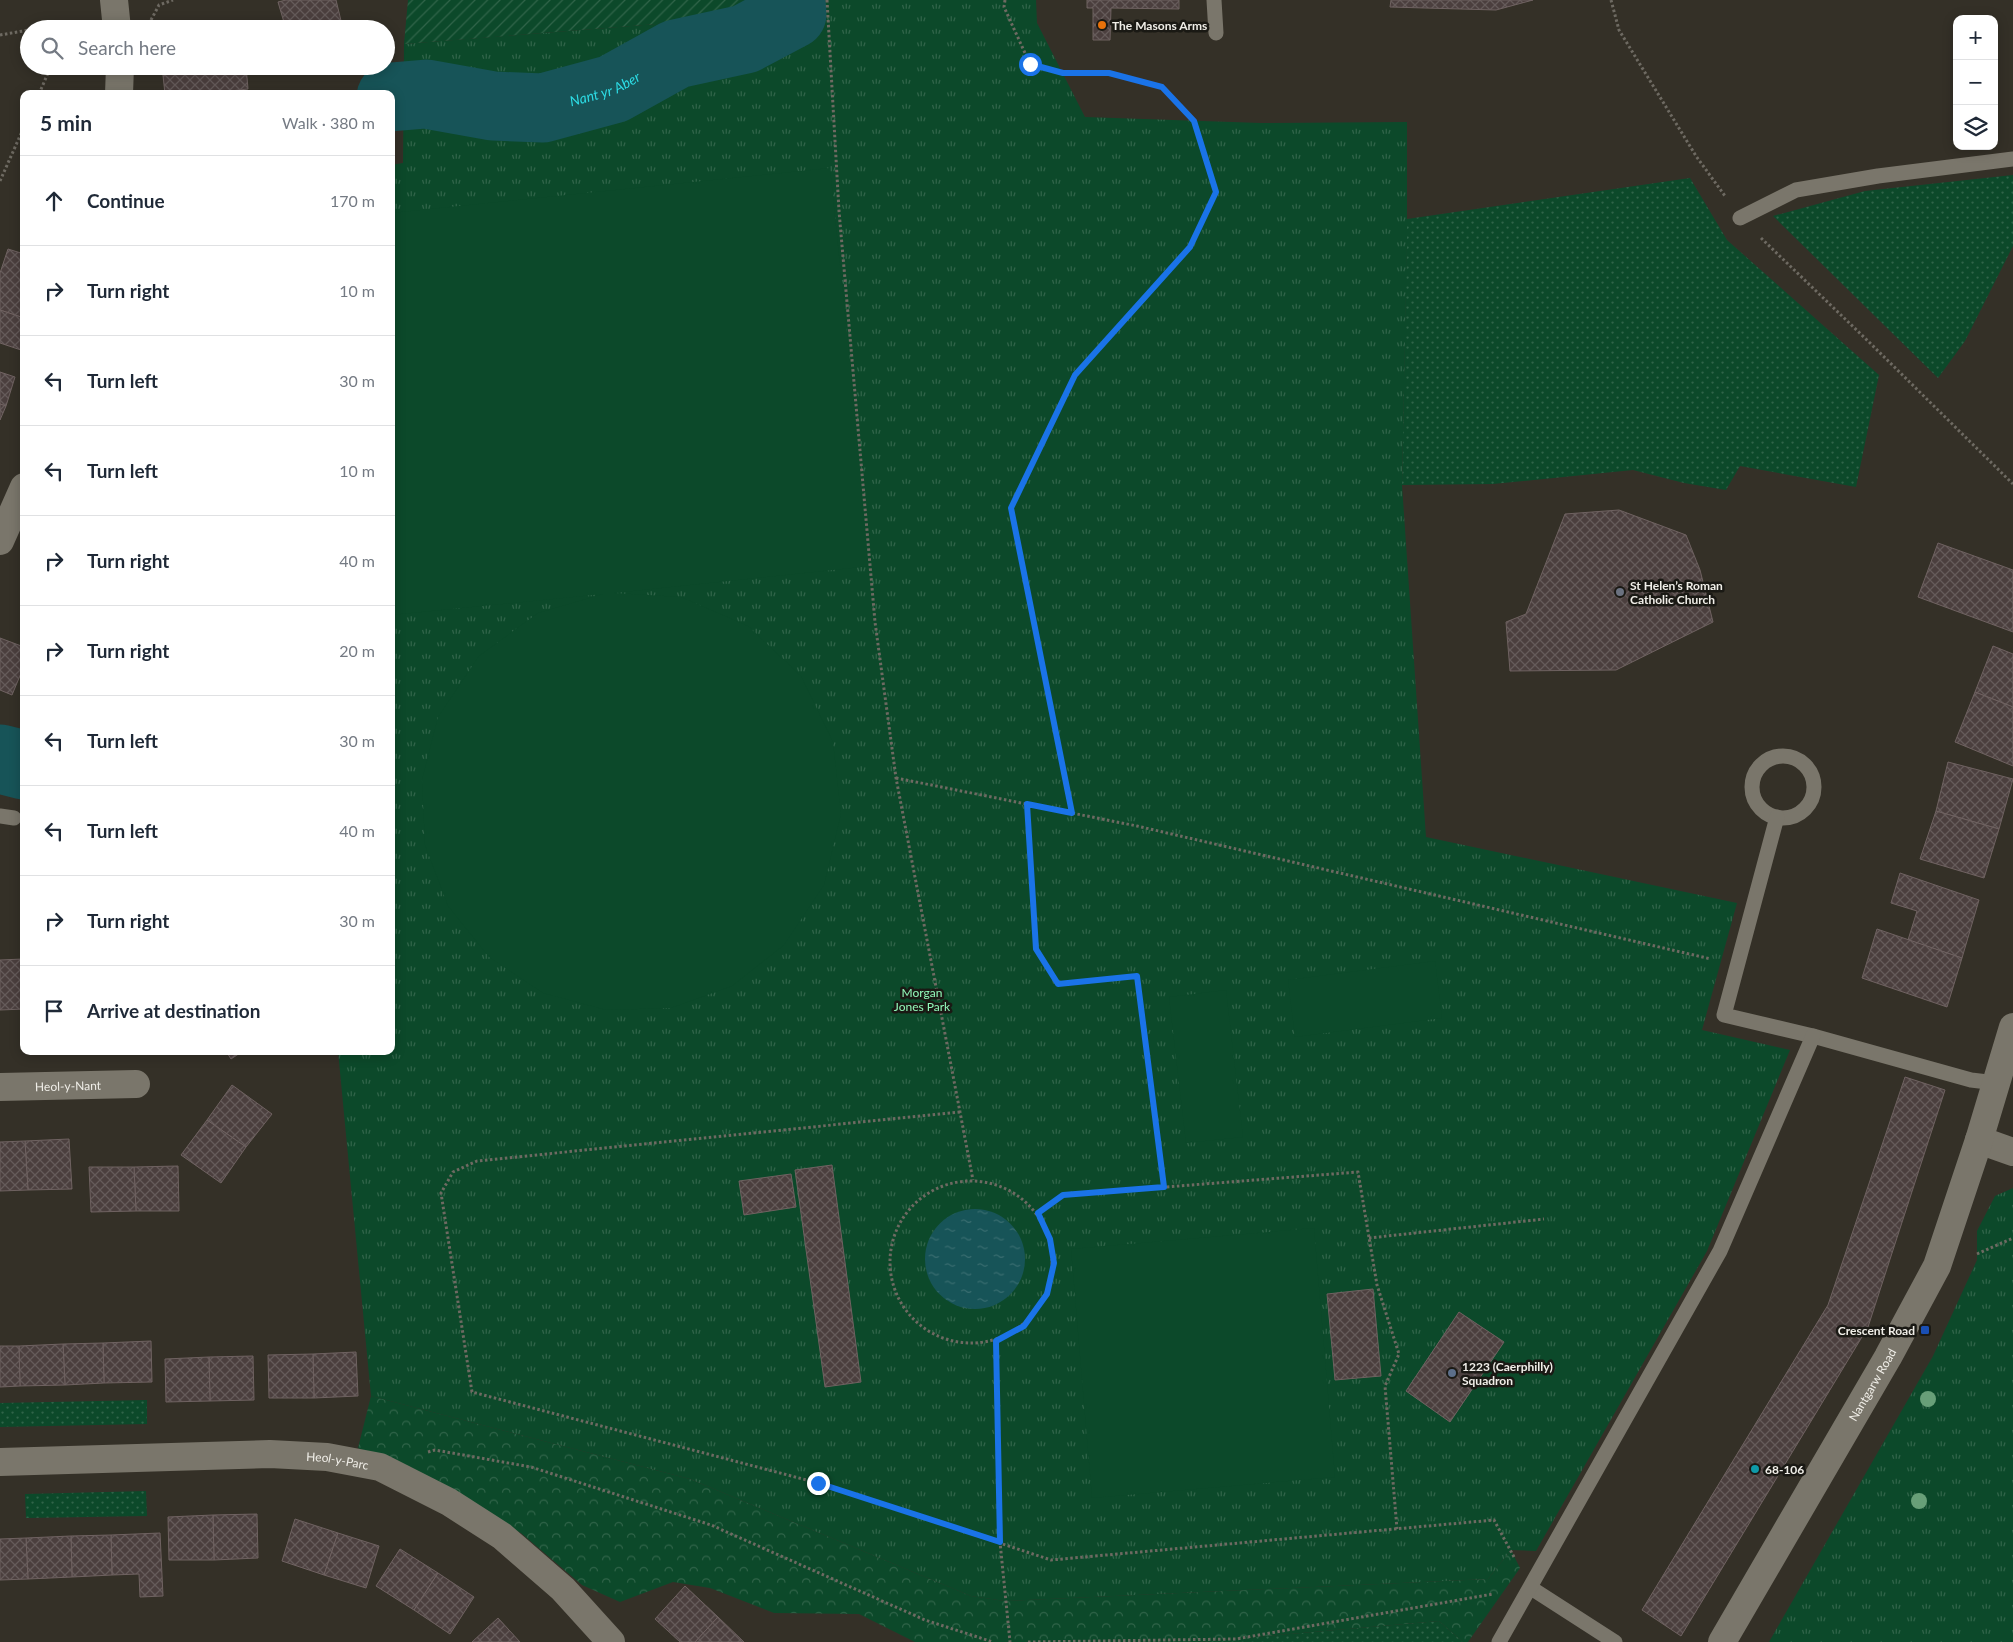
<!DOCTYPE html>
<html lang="en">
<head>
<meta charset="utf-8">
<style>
  :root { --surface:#fff; --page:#f6f6f7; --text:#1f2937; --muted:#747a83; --line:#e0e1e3 }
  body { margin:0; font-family:Lato,sans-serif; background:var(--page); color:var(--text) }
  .controls { position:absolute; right:15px; top:15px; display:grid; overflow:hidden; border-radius:10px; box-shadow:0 2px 12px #0003 }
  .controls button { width:45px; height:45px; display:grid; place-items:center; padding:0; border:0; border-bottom:1px solid var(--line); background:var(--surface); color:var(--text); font:25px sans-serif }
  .stop { position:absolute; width:15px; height:15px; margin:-11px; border:4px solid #1a73e8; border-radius:50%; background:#fff }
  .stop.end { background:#1a73e8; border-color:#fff; box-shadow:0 1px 5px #0008 }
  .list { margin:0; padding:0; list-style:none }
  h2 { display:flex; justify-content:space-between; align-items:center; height:65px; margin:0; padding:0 20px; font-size:21px }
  h2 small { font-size:16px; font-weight:400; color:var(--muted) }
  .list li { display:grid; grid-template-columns:32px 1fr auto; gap:15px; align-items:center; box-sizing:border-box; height:90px; padding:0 20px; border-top:1px solid var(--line) }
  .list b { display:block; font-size:19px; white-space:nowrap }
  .list em { font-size:16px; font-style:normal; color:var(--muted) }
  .icon { flex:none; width:28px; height:28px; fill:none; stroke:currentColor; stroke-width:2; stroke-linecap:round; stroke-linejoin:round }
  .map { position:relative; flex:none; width:2013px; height:1642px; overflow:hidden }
  .search { position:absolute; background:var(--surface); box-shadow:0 2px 12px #0003; left:20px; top:20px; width:375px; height:55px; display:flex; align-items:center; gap:12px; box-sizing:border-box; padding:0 18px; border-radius:28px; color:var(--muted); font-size:19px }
  .panel { position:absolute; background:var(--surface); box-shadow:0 2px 12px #0003; left:20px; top:90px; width:375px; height:965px; border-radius:10px }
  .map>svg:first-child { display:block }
  .grass { fill:url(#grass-dots) }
  .forest { fill:url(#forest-crowns) }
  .park { fill:url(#park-tufts) }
  .garden { fill:url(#garden-furrows) }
  .pitch { fill:#0c492a }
  .water { fill:url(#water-ripples) }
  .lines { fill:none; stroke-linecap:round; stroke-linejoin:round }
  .river { stroke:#175458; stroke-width:69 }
  .building { fill:url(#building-cross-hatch); stroke:#6f6261 }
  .path { stroke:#6e6a62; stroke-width:3; stroke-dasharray:2.5 2.5; stroke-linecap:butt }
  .lane { stroke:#7a766b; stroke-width:15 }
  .street { stroke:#7a766b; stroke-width:28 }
  .secondary { stroke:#7a766b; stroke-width:28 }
  .tree { fill:#689f78 }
  .route { stroke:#1a73e8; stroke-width:6 }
  .food-dot { fill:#e8710a; stroke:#1a1914; stroke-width:2 }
  .worship-dot { fill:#6b7280; stroke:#1a1914; stroke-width:2 }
  .transit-dot { fill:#1a4fb4; stroke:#1a1914; stroke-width:2 }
  .service-dot { fill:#5c6f8a; stroke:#1a1914; stroke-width:2 }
  .culture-dot { fill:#0f9aa8; stroke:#1a1914; stroke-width:2 }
  .labels { text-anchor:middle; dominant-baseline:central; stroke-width:5; stroke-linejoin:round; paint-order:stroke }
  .poi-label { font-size:12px; font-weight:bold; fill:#f0eee8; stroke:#1a1914; text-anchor:start }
  .park-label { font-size:12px; fill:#92f9ba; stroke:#1a1914 }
  .street-label { font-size:12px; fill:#f0eee8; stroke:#1a1914 }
  .water-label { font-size:14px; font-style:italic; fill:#2ddce5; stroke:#1a1914 }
</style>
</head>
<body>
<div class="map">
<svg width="2013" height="1642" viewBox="0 0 2013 1642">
  <defs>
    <pattern id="grass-dots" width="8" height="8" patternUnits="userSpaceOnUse" patternTransform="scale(1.25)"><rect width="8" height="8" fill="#0c492a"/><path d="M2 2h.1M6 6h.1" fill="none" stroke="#306449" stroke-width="1.8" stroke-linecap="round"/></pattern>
    <pattern id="forest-crowns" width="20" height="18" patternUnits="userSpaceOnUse" patternTransform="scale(1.25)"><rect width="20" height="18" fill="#0c492a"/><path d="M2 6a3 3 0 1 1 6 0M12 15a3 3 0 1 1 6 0" fill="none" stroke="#306449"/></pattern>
    <pattern id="park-tufts" width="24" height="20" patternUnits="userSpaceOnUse" patternTransform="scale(1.25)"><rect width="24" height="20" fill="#0c492a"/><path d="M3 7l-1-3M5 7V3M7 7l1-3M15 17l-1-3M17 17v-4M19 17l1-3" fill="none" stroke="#306449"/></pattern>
    <pattern id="garden-furrows" width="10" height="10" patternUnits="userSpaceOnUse" patternTransform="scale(1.25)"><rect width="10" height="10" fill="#0c492a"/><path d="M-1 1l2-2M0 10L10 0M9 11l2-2" fill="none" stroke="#306449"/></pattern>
    <pattern id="water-ripples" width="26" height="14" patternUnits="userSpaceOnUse" patternTransform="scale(1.25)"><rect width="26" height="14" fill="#175458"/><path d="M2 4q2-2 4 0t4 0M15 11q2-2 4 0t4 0" fill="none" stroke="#396d70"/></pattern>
    <pattern id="building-cross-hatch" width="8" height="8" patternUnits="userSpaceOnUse" patternTransform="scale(1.25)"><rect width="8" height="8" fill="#4b3f3e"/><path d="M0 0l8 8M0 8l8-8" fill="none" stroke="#655b5a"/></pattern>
  </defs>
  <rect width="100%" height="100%" fill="#343027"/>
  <!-- grass -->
  <g class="grass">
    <polygon points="2013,175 2013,246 1965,341 1938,378 1773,216 1865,191"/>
    <polygon points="1690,178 1727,240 1879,375 1856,487 1740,466 1726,490 1684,483 1633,470 1493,484 1402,485 1407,219"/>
    <polygon points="147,1400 147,1424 0,1427 0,1403"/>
    <polygon points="146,1491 147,1516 26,1518 25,1494"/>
    <polygon points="1439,1621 1463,1642 1199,1642"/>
  </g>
  <!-- forest -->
  <polygon class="forest" points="371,1396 690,1479 971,1596 1005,1601 1488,1579 1511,1550 1520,1568 1468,1642 1463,1642 1439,1621 1199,1642 915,1642 859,1614 774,1613 710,1588 673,1582 620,1602 582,1585 521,1533 416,1476 358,1448"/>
  <!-- park -->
  <g class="park">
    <polygon points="745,0 1036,0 1037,23 1085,117 1261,123 1407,122 1407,246 1402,485 1426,837 1737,903 1702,1030 1790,1050 1707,1251 1536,1551 1511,1550 1488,1579 1005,1601 971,1596 690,1479 371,1396 338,1051 391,1051 391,165 403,163 404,44 745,17"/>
    <polygon points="2013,1188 2013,1642 1769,1642 1933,1356 1977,1260 1977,1231 1995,1196"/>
  </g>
  <!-- garden -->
  <polygon class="garden" points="408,0 745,0 746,17 404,44"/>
  <!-- pitch -->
  <g class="pitch">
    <polygon points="830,168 871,566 614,593 681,597 748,626 801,676 833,742 841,814 824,885 784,945 732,986 671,1008 606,1010 543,993 489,957 448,906 425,845 422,780 438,717 479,656 538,613 603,594 391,615 391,213"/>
    <polygon points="1435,961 1442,1018 1295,1037 1288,980"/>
    <polygon points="1226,990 1243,1137 1186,1143 1169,997"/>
    <polygon points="1314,1228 1335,1477 1092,1498 1071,1249"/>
  </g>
  <!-- water -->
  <circle class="water" cx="975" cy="1259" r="50"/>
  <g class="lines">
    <!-- river -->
    <g class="river">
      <path id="s1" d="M391 97 426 94 493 106 543 108 613 89 676 54 745 39 792 14 791 0"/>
      <polyline points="0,759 24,765"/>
    </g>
  </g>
  <!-- building -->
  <g class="building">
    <polygon points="286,0 336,0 343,29 286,29 278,2"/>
    <polygon points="1087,0 1179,0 1179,9 1111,8 1110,40 1093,40 1093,8 1087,8"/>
    <polygon points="1391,0 1533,0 1496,10 1390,7"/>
    <polygon points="242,22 243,29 205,29 205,27"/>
    <polygon points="162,66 246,66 248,89 203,94 165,94"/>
    <polygon points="298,66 311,66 299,70"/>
    <polygon points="8,249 24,254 24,318 0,310 0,273"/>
    <polygon points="0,310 24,318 24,351 0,343"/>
    <polygon points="0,372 15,377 6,406 0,404"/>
    <polygon points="0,404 6,406 0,420"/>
    <polygon points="1619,510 1686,535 1700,570 1713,622 1616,670 1510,671 1506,622 1526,614 1565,514"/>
    <polygon points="1938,543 2013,570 2013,632 1918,597"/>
    <polygon points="0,638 24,647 24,666 12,695 0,690"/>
    <polygon points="1993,646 2013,654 2013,707 1975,692"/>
    <polygon points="1975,692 2013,707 2013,766 1955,742"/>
    <polygon points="1948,762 2013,779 1999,829 1936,811"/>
    <polygon points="1936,811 1999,829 1984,878 1920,859"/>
    <polygon points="1900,873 1979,900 1962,958 1908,940 1917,911 1891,903"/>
    <polygon points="1877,929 1962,958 1947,1007 1862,978"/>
    <polygon points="23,959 24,1009 0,1010 0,960"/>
    <polygon points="226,1051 243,1051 231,1059"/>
    <polygon points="1905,1077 1945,1090 1868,1327 1681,1636 1642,1610 1828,1305"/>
    <polygon points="232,1085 272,1114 246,1147 207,1120"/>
    <polygon points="207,1120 246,1147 221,1183 181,1155"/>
    <polygon points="69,1139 72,1189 28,1190 25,1141"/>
    <polygon points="25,1141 28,1190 0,1191 0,1142"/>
    <polygon points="832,1165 861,1382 825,1387 795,1170"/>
    <polygon points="178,1166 179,1211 136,1211 134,1167"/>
    <polygon points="89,1167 134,1167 136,1211 91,1212"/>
    <polygon points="791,1174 796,1207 744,1215 739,1181"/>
    <polygon points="1373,1289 1381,1376 1335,1380 1327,1294"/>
    <polygon points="1459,1312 1504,1342 1450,1422 1406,1391"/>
    <polygon points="151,1341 152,1382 104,1383 103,1343"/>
    <polygon points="103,1343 104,1383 65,1385 63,1344"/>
    <polygon points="63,1344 65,1385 20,1386 19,1346"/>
    <polygon points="0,1346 19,1346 20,1386 0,1387"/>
    <polygon points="356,1352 358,1396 314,1398 313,1354"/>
    <polygon points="313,1354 314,1398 269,1398 268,1355"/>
    <polygon points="253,1356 254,1400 210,1401 209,1357"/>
    <polygon points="209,1357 210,1401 166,1402 165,1359"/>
    <polygon points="257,1514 258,1558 214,1560 213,1515"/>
    <polygon points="213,1515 214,1560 169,1560 168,1517"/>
    <polygon points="295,1519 338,1533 324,1575 282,1561"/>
    <polygon points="160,1533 163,1596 140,1597 139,1574 112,1575 111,1535"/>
    <polygon points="338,1533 379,1546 366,1588 324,1575"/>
    <polygon points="111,1535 112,1575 72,1577 71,1536"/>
    <polygon points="71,1536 72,1577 28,1579 26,1538"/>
    <polygon points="26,1538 28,1579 0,1580 0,1539"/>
    <polygon points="400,1549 438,1573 414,1610 376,1586"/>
    <polygon points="438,1573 474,1597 450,1634 414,1610"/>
    <polygon points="685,1586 718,1617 695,1642 680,1642 655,1619"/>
    <polygon points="718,1617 744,1642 695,1642"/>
    <polygon points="498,1618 520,1642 472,1642"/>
  </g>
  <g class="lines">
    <!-- path -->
    <g class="path">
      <polyline points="827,0 839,211 875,622 896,778 973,1180"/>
      <polyline points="1005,0 1004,7 1030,64 1063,73 1109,73 1162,87 1194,121 1216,192 1190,247 1075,375 1011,508 1071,813"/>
      <polyline points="1611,0 1619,30 1696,156 1725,196"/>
      <polyline points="151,20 159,5 173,0"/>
      <polyline points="35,29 69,23 76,29"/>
      <polyline points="0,35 29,30"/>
      <polyline points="39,94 51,66"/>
      <polyline points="0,181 24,127"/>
      <polyline points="1761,238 1869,342 2013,484"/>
      <polyline points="896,778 1137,826 1711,959"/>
      <polyline points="1027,804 1036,949 1058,984 1137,976 1164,1187"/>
      <polyline points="960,1112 477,1161 453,1172 441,1193 472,1392 818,1483 1051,1560 1494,1520 1514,1557"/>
      <circle cx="971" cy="1262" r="81"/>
      <polyline points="1038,1213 1063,1195 1358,1172 1377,1285 1399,1354 1385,1386 1397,1529"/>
      <polyline points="1369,1238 1544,1219"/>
      <polyline points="1977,1254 2013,1238"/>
      <polyline points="996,1341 1000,1542 1010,1642"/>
      <polyline points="428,1452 435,1450 531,1467 711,1525 925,1620 993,1642"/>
      <polyline points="1028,1642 1236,1639 1493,1594"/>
    </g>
    <!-- lane -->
    <g class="lane">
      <polyline points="1214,0 1216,33"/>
      <polyline points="1740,218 1796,190 1878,176 2013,159"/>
      <circle cx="1783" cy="787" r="31"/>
      <polyline points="0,816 14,818"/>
      <polyline points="1777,817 1724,1015 1813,1036 1971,1080 1996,1083"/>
      <polyline points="1531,1588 1615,1642"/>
      <polyline points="1499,1642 1720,1251 1813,1036"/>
    </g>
    <!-- street -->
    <g class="street">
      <polyline points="114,0 117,29"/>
      <polyline points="119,94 120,66"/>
      <polyline points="0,541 24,487"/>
      <path id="s2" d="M0 1087 136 1084"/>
      <polyline points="1979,1140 2013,1152"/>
      <path id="s3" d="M0 1462 270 1454 327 1457 380 1467 449 1502 502 1536 563 1589 611 1642"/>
    </g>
    <!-- secondary -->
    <path class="secondary" id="s4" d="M1722 1642 1888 1357 1937 1266 1979 1140 2013 1027"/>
  </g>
  <!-- trees -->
  <g class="tree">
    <circle cx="1928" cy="1399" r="8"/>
    <circle cx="1919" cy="1501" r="8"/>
  </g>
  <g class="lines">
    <!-- route -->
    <polyline class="route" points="818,1483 1000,1542 996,1341 1024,1326 1047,1294 1054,1263 1050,1239 1038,1213 1063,1195 1164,1187 1137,976 1058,984 1036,949 1027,804 1072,813 1011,508 1075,375 1190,247 1216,192 1194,121 1162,87 1109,73 1063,73 1030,64"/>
  </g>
  <!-- markers -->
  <circle class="food-dot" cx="1102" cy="25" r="5"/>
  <circle class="worship-dot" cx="1620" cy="592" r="5"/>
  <rect class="transit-dot" x="1920" y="1325" width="10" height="10" rx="2.5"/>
  <circle class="service-dot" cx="1452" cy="1373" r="5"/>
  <circle class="culture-dot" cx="1755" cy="1469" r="5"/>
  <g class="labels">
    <!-- poi labels -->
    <g class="poi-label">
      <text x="1112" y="25">The Masons Arms</text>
      <text x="1630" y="585">St Helen’s Roman<tspan x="1630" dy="14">Catholic Church</tspan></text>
      <text x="1915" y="1330" text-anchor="end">Crescent Road</text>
      <text x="1462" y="1366">1223 (Caerphilly)<tspan x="1462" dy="14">Squadron</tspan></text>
      <text x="1765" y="1469">68-106</text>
    </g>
    <!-- park labels -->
    <g class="park-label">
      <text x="922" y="992">Morgan<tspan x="922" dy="14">Jones Park</tspan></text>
    </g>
    <!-- street labels -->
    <g class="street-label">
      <text stroke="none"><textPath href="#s2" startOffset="68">Heol-y-Nant</textPath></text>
      <text stroke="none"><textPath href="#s4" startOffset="298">Nantgarw Road</textPath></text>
      <text stroke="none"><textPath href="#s3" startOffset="338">Heol-y-Parc</textPath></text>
    </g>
    <!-- water labels -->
    <g class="water-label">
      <text stroke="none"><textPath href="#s1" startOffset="218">Nant yr Aber</textPath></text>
    </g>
  </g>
</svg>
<div class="controls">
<button>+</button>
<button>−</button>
<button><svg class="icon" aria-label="layers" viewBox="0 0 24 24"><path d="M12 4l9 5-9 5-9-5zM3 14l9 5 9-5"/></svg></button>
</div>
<div class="stop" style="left:1030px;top:64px"></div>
<div class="stop end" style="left:818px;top:1483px"></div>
<div class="search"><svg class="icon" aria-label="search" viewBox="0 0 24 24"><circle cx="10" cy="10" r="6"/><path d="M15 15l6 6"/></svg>Search here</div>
<section class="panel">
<h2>5 min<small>Walk · 380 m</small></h2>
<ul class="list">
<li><svg class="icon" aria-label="ahead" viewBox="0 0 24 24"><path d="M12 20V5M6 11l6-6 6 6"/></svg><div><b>Continue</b></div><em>170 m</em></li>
<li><svg class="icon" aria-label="right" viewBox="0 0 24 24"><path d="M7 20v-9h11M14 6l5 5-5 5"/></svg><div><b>Turn right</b></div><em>10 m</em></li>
<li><svg class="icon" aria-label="left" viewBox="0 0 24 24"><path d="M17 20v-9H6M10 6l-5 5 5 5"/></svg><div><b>Turn left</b></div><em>30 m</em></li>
<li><svg class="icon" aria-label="left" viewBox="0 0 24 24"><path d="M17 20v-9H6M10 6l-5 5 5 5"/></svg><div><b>Turn left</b></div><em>10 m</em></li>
<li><svg class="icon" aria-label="right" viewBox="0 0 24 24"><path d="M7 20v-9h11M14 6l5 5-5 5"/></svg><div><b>Turn right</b></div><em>40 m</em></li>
<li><svg class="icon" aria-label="right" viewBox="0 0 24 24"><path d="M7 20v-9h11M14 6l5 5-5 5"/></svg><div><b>Turn right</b></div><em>20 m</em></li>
<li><svg class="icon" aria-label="left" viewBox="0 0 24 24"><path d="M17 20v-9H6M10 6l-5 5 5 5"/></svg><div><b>Turn left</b></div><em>30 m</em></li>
<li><svg class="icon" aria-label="left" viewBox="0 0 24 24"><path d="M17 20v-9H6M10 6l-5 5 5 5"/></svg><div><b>Turn left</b></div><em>40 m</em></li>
<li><svg class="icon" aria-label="right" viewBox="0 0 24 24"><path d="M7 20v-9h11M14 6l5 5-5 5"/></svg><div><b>Turn right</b></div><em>30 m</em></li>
<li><svg class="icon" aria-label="arrive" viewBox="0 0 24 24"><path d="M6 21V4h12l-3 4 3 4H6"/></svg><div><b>Arrive at destination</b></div></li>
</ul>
</section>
</div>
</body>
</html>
